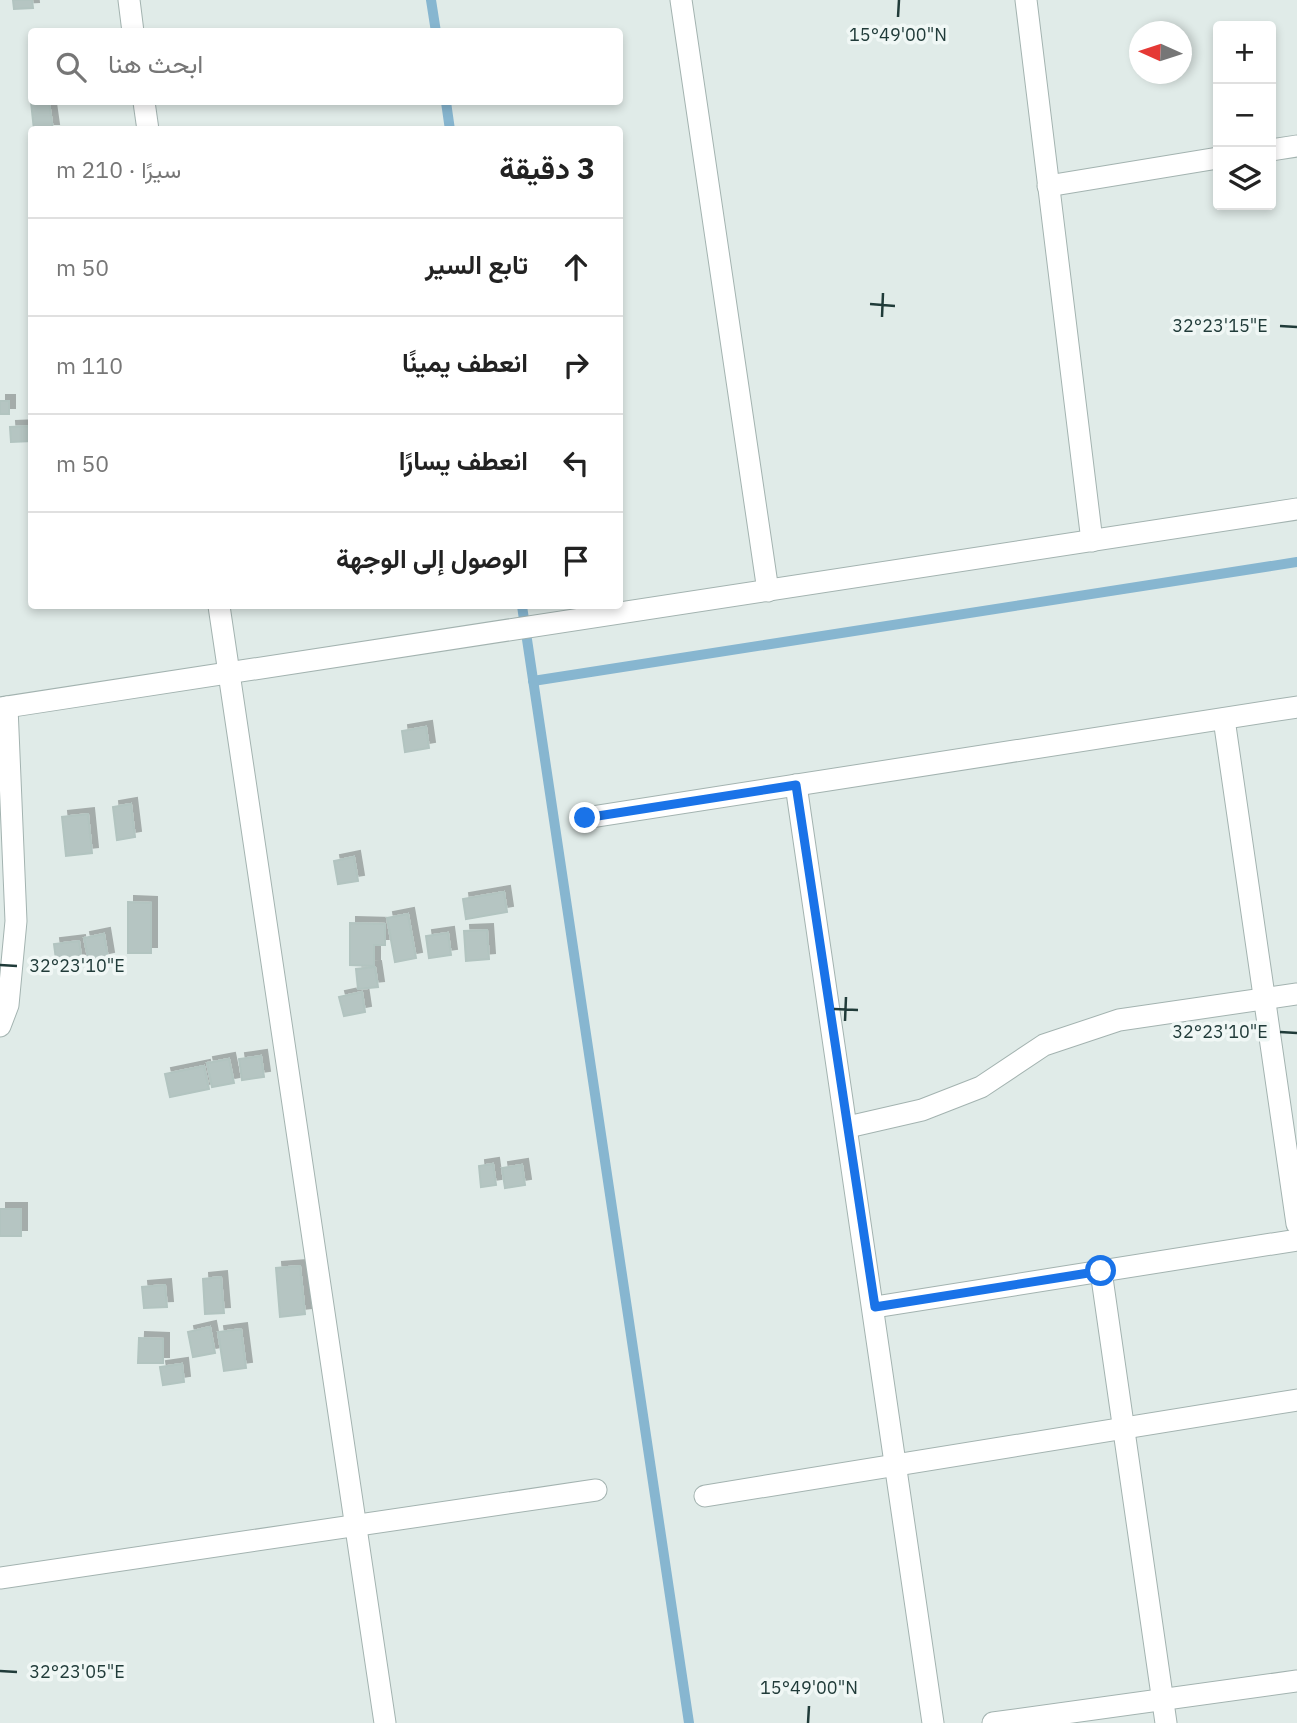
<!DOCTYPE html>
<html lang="ar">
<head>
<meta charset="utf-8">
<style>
  :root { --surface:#fff; --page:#f2f2f2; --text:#222; --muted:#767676; --line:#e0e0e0 }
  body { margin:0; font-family:"IBM Plex Sans",Vazirmatn,sans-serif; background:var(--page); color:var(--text); direction:rtl }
  .controls { position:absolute; right:21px; top:21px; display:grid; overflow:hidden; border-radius:7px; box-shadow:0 4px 10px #0003 }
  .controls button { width:63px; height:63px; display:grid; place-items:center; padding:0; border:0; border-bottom:2px solid var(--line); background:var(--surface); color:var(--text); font:35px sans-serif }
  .compass { position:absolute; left:1129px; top:21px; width:63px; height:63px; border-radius:50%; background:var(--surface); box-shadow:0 4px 10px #0003; rotate:273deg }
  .stop { position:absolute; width:21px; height:21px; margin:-16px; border:5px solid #1a73e8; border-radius:50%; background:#fff }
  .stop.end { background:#1a73e8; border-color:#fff; box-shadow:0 2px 7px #0008 }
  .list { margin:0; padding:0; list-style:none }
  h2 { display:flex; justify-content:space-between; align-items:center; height:91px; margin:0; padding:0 28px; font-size:30px }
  h2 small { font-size:23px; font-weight:400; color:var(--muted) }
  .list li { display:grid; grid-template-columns:46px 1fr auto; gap:21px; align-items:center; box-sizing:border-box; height:98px; padding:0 28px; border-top:2px solid var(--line) }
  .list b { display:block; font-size:26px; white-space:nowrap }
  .list em { font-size:23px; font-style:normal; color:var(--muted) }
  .icon { flex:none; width:38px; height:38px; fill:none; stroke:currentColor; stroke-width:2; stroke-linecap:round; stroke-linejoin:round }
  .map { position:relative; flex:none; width:1297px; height:1723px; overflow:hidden; direction:ltr }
  .search { position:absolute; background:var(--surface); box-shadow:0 4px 10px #0003; left:28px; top:28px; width:595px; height:77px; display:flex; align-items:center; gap:18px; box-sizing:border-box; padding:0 24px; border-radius:7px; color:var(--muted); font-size:26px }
  .panel { position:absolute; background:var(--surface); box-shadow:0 4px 10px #0003; left:28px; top:126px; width:595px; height:483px; border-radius:7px; direction:rtl }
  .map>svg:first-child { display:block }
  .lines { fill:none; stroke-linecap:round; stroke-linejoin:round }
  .stream { stroke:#87b6d0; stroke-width:10 }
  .building { fill:#b5c5c2; stroke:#b2c4c0; stroke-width:2; filter:url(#shadow) }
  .minor-casing { stroke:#a3b3b0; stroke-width:23 }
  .minor { stroke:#fff; stroke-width:21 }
  .route { stroke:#1a73e8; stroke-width:9 }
  .ticks { fill:none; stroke:#203b39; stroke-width:2.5 }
  .ticks-label { font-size:18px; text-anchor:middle; fill:#203b39; stroke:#f0f7f5; stroke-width:7; stroke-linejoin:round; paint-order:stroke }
</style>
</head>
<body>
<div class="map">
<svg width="1297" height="1723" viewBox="0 0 1297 1723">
  <defs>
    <filter id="shadow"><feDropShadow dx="6" dy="-6" stdDeviation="0" flood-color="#0004"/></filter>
  </defs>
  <rect width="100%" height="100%" fill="#e0ebe8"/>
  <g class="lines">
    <!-- stream -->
    <g class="stream">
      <polyline points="431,0 436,32"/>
      <polyline points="446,102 450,130"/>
      <polyline points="522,606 689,1723"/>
      <polyline points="533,681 1297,562"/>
    </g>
  </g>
  <!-- building -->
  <g class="building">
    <polygon points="13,0 32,0 33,8 14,9"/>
    <polygon points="31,102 49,102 53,130 34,130"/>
    <rect x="0" y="401" width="9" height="13"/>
    <polygon points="32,426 32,441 11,442 10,427"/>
    <polygon points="426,727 429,748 405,752 402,731"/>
    <polygon points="131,804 135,837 117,840 113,807"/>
    <polygon points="88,814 92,853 66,856 62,817"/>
    <polygon points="354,857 358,881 338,884 334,861"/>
    <polygon points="504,892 507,912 466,919 463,899"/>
    <polygon points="128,902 151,903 151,953 128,953"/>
    <polygon points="408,914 416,958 395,962 387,918"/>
    <polygon points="350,923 385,924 385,945 374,945 374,966 350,965"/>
    <polygon points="487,930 489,959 466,961 464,931"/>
    <polygon points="448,933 451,955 429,958 426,936"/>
    <polygon points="104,934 108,958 89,962 84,938"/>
    <polygon points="79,941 82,963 57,967 54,944"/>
    <polygon points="375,967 378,987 358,989 356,969"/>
    <polygon points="362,992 365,1012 344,1016 339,997"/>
    <polygon points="261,1056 264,1077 242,1080 239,1059"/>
    <polygon points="229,1059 234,1083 212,1087 207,1063"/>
    <polygon points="204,1066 209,1089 170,1097 165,1074"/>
    <polygon points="493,1164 496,1185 481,1187 479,1166"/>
    <polygon points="522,1165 525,1185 505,1188 502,1168"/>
    <rect x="0" y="1209" width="21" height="27"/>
    <polygon points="300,1266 305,1314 280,1317 276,1268"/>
    <polygon points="221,1277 224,1313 205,1314 203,1279"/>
    <polygon points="165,1285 167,1307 144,1308 142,1287"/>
    <polygon points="210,1327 215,1353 193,1357 188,1332"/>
    <polygon points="241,1329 246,1368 224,1371 218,1332"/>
    <polygon points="139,1338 163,1339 163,1363 138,1363"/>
    <polygon points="182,1364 184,1382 163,1385 160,1367"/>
  </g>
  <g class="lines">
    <defs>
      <g id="minor">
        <polyline points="129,0 133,32"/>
        <polyline points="681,0 768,591"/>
        <polyline points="1026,0 1092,541"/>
        <polyline points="144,102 148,130"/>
        <polyline points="1271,150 1297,146"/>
        <polyline points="1048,186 1218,158"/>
        <polyline points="219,606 385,1723"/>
        <polyline points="0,708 1297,509"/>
        <polyline points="1224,719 1297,1224"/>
        <polyline points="796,785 933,1723"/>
        <polyline points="585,818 1297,707"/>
        <polyline points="0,1026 8,1005 16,921 7,707"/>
        <polyline points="848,1127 922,1110 981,1087 1044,1045 1119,1020 1297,994"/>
        <polyline points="1101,1271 1166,1723"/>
        <polyline points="875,1307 1297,1240"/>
        <polyline points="705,1496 1297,1400"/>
        <polyline points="0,1578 596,1490"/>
        <polyline points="993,1723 1297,1681"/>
      </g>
    </defs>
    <!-- minor casing -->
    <use href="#minor" class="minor-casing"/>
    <!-- minor -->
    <use href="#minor" class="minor"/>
  </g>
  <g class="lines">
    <!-- route -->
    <polyline class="route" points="585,818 796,785 875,1307 1101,1271"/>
  </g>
  <!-- ticks -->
  <path class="ticks" d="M898 17 899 0M870 304 895 306M882 317 883 293M1280 326 1297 327M0 965 17 966M834 1009 858 1010M845 1021 846 997M1280 1032 1297 1033M0 1671 17 1672M808 1723 809 1706"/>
  <g class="ticks-label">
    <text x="898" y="41">15°49'00"N</text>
    <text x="1220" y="332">32°23'15"E</text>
    <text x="77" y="972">32°23'10"E</text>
    <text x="1220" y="1038">32°23'10"E</text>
    <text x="77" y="1678">32°23'05"E</text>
    <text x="809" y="1694">15°49'00"N</text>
  </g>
</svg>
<div class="controls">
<button>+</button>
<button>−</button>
<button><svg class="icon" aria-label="layers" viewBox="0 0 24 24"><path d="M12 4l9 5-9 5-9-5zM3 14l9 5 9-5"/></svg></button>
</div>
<svg class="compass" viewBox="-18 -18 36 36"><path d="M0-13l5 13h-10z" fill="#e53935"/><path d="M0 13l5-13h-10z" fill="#767676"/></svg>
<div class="stop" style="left:1101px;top:1271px"></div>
<div class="stop end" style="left:585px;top:818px"></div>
<div class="search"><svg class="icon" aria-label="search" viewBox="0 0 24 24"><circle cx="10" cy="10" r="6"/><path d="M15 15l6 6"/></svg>ابحث هنا</div>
<section class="panel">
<h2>3 دقيقة<small>سيرًا · 210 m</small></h2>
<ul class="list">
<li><svg class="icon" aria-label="ahead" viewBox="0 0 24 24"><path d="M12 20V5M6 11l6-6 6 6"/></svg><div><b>تابع السير</b></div><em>50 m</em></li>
<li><svg class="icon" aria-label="right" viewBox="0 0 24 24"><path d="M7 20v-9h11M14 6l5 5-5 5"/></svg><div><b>انعطف يمينًا</b></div><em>110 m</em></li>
<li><svg class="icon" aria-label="left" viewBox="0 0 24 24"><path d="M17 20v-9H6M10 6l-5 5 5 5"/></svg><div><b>انعطف يسارًا</b></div><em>50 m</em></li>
<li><svg class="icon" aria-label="arrive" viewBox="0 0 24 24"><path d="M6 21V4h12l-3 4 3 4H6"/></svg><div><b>الوصول إلى الوجهة</b></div></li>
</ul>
</section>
</div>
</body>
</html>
